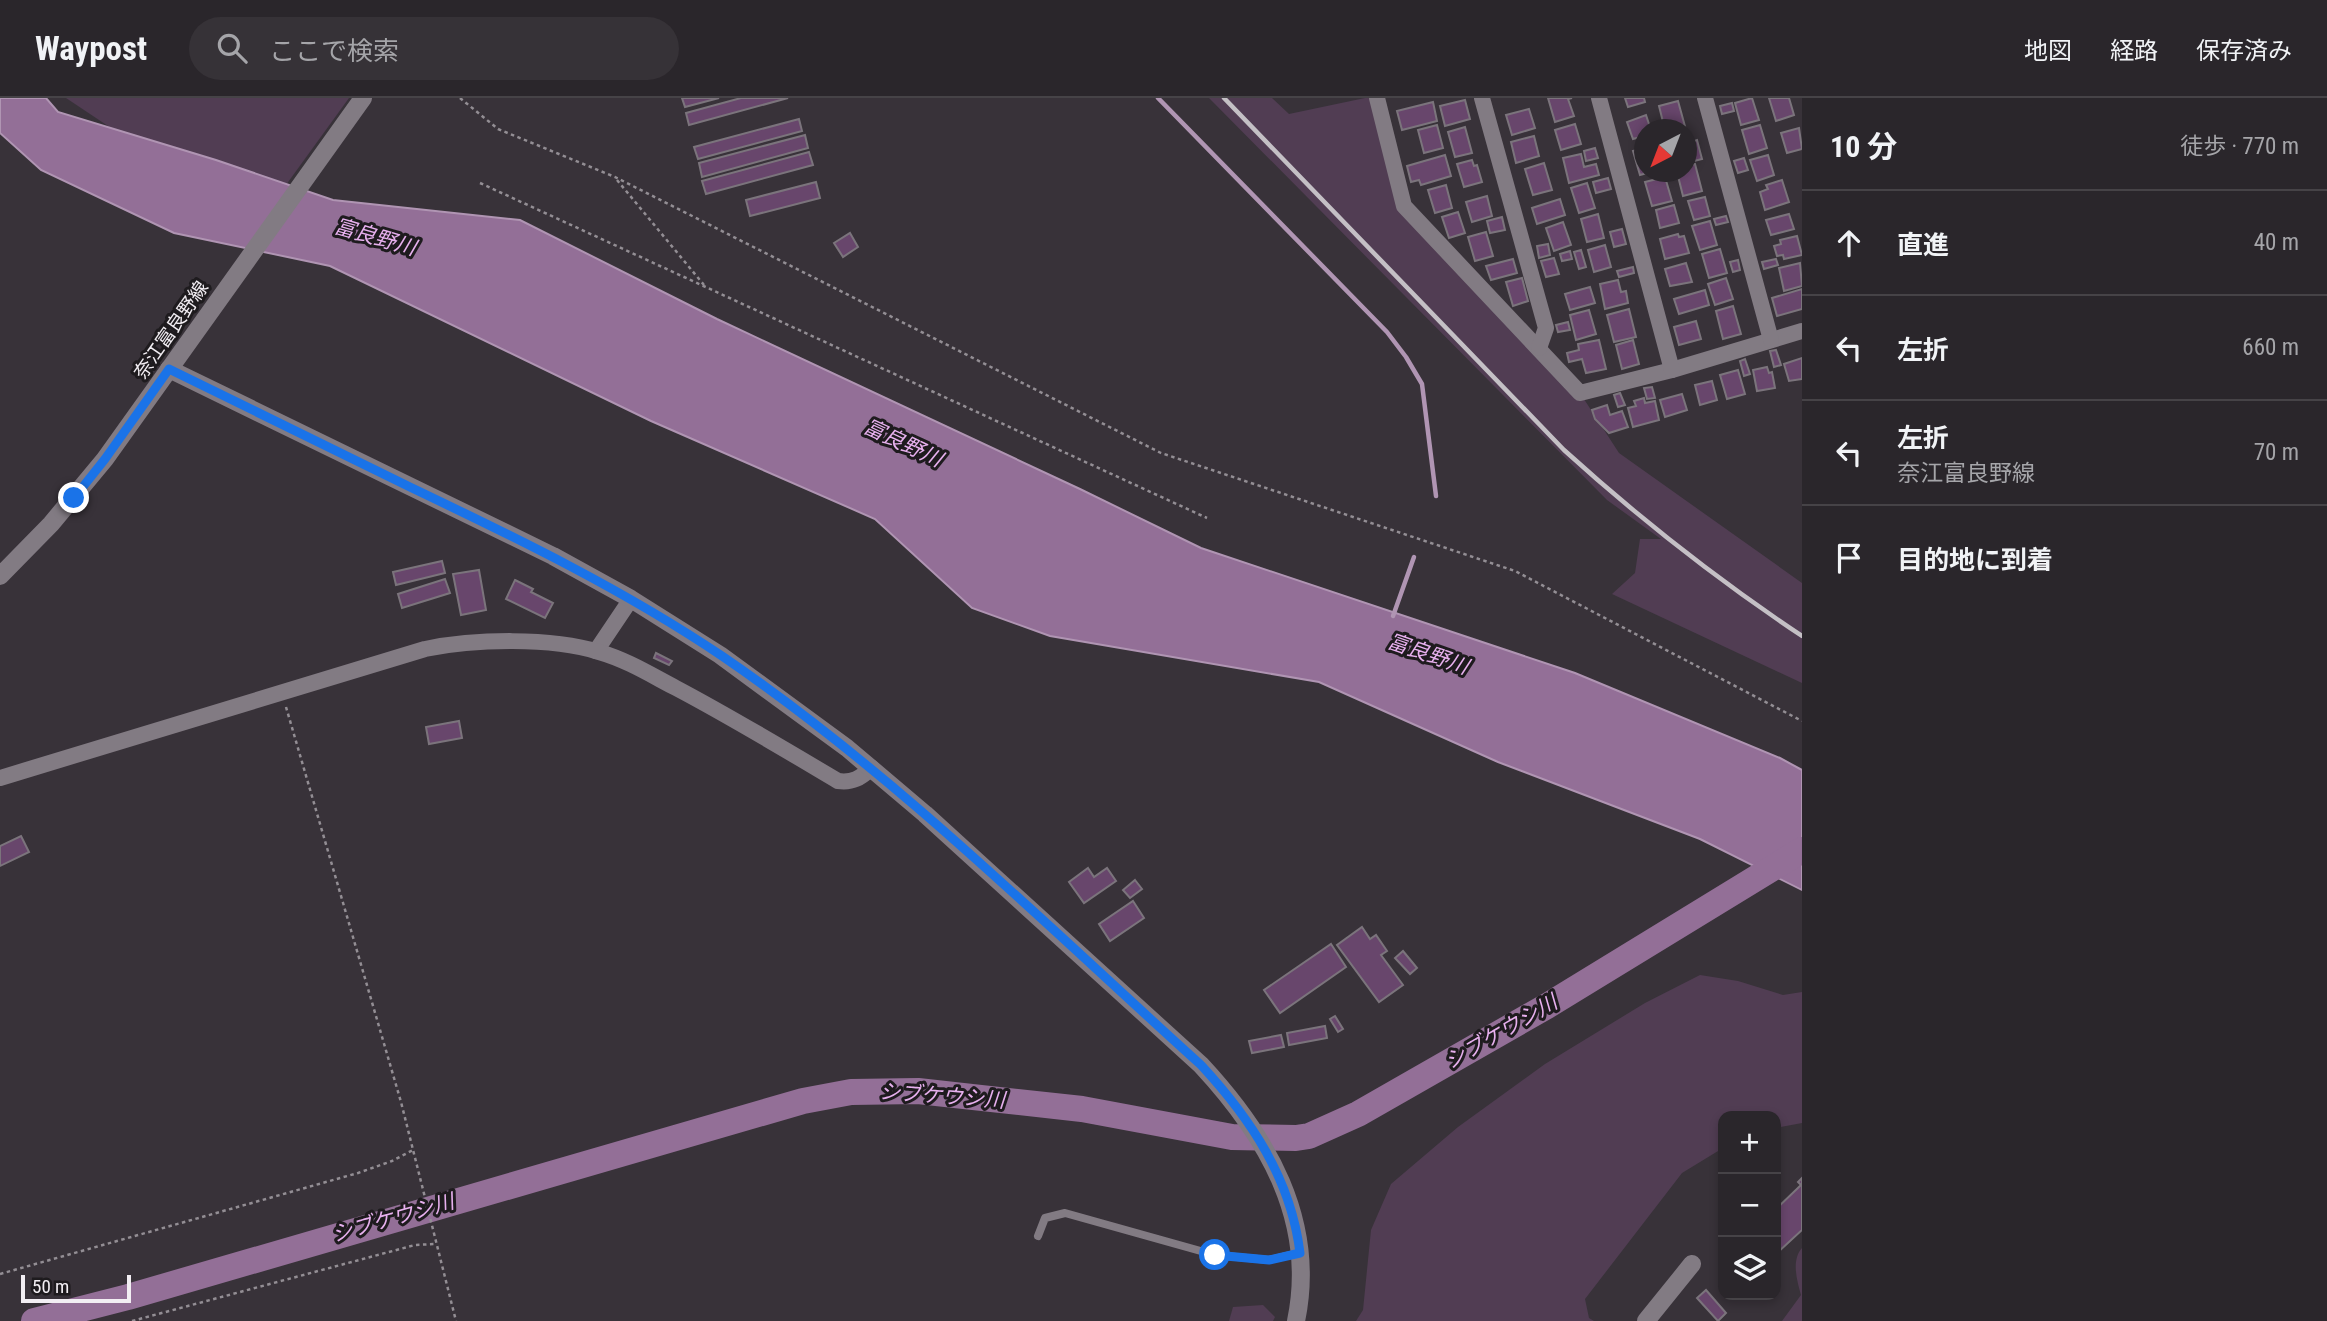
<!DOCTYPE html>
<html lang="ja">
<head>
<meta charset="utf-8">
<style>
  :root { --surface:#2a262b; --page:#363237; --text:#f1f3f6; --muted:#a5a5a9; --line:#464347 }
  body { margin:0; font-family:"Roboto Condensed","Noto Sans JP",sans-serif; background:var(--page); color:var(--text) }
  .controls { position:absolute; right:21px; bottom:21px; display:grid; overflow:hidden; border-radius:14px; box-shadow:0 4px 10px #0003 }
  .controls button { width:63px; height:63px; display:grid; place-items:center; padding:0; border:0; border-bottom:2px solid var(--line); background:var(--surface); color:var(--text); font:35px sans-serif }
  .compass { position:absolute; left:1634px; top:21px; width:63px; height:63px; border-radius:50%; background:var(--surface); box-shadow:0 4px 10px #0003; rotate:222deg }
  .scale { position:absolute; left:21px; bottom:18px; width:110px; box-sizing:border-box; padding-left:7px; border:4px solid #f2eef3; border-top:0; font-size:19px; line-height:24px; white-space:nowrap; color:#f2eef3; -webkit-text-stroke:5px #1e1b1e; paint-order:stroke }
  .stop { position:absolute; width:21px; height:21px; margin:-16px; border:5px solid #1a73e8; border-radius:50%; background:#fff }
  .stop.end { background:#1a73e8; border-color:#fff; box-shadow:0 2px 7px #0008 }
  .list { margin:0; padding:0; list-style:none }
  h2 { display:flex; justify-content:space-between; align-items:center; height:91px; margin:0; padding:0 28px; font-size:30px }
  h2 small { font-size:23px; font-weight:400; color:var(--muted) }
  .list li { display:grid; grid-template-columns:46px 1fr auto; gap:21px; align-items:center; box-sizing:border-box; height:105px; padding:0 28px; border-top:2px solid var(--line) }
  .list b { display:block; font-size:26px; white-space:nowrap }
  .list p { margin:0; font-size:23px; white-space:nowrap; color:var(--muted) }
  .list em { font-size:23px; font-style:normal; color:var(--muted) }
  .icon { flex:none; width:38px; height:38px; fill:none; stroke:currentColor; stroke-width:2; stroke-linecap:round; stroke-linejoin:round }
  .map { position:relative; flex:none; width:1802px; height:1223px; overflow:hidden }
  header { display:flex; align-items:center; gap:42px; box-sizing:border-box; height:98px; padding:0 35px; background:var(--surface); border-bottom:2px solid var(--line) }
  header strong { font-size:33px }
  nav { display:flex; gap:38px; margin-inline-start:auto; font-size:24px }
  .search { width:490px; height:63px; background:var(--page); display:flex; align-items:center; gap:18px; box-sizing:border-box; padding:0 24px; border-radius:38px; color:var(--muted); font-size:26px }
  main { display:flex }
  aside { flex:1; background:var(--surface) }
  .map>svg:first-child { display:block }
  .green { fill:#513d53 }
  .water { fill:#936f97; stroke:#b095b3; stroke-width:2 }
  .lines { fill:none; stroke-linecap:round; stroke-linejoin:round }
  .stream { stroke:#b095b3; stroke-width:4.5 }
  .river { stroke:#936f97; stroke-width:26 }
  .building { fill:#68466c; stroke:#7b747c; stroke-width:2 }
  .path { stroke:#938e94; stroke-width:2.5; stroke-dasharray:3.5 3.5; stroke-linecap:butt }
  .lane { stroke:#827b83; stroke-width:8 }
  .street { stroke:#827b83; stroke-width:16 }
  .secondary { stroke:#827b83; stroke-width:18 }
  .rail { stroke:#c4c0c5; stroke-width:4.5 }
  .route { stroke:#1a73e8; stroke-width:9 }
  .labels { text-anchor:middle; dominant-baseline:central; stroke-width:6; stroke-linejoin:round; paint-order:stroke }
  .street-label { font-size:19px; fill:#f2eef3; stroke:#1e1b1e }
  .water-label { font-size:21px; font-style:italic; fill:#e7b0ee; stroke:#1e1b1e }
</style>
</head>
<body>
<header>
<strong>Waypost</strong>
<div class="search"><svg class="icon" aria-label="search" viewBox="0 0 24 24"><circle cx="10" cy="10" r="6"/><path d="M15 15l6 6"/></svg>ここで検索</div>
<nav><a>地図</a><a>経路</a><a>保存済み</a></nav>
</header>
<main>
<div class="map">
<svg width="1802" height="1223" viewBox="0 0 1802 1223">
  <rect width="100%" height="100%" fill="#383239"/>
  <!-- green -->
  <g class="green">
    <polygon points="66,0 349,0 278,98 135,46"/>
    <polygon points="1209,0 1272,0 1289,16 1365,0 1377,0 1404,108 1580,295 1619,355 1802,485 1802,585 1612,496 1635,475 1640,441 1661,441 1607,402"/>
    <polygon points="1700,877 1738,883 1783,897 1802,894 1802,1025 1776,1030 1776,1018 1723,1018 1723,1050 1682,1075 1585,1201 1589,1220 1594,1223 1356,1223 1363,1212 1371,1132 1391,1086 1458,1029 1545,966 1645,905"/>
    <path d="M1802 1150V1223H1782L1801 1197C1797 1183 1791 1162 1802 1150Z"/>
    <polygon points="1263,1207 1275,1219 1273,1223 1229,1223 1233,1209"/>
  </g>
  <!-- water -->
  <polygon class="water" points="0,0 46,0 58,14 216,62 333,102 520,122 717,221 1080,391 1201,450 1575,575 1780,660 1802,672 1802,792 1700,741 1498,664 1319,584 1050,538 972,510 875,421 651,323 330,168 174,135 41,72 0,35"/>
  <g class="lines">
    <!-- stream -->
    <g class="stream">
      <polyline points="1158,0 1387,234 1406,259 1422,286 1436,398"/>
      <polyline points="1393,518 1414,459"/>
    </g>
    <!-- river -->
    <polyline class="river" points="34,1223 128,1199 803,1003 851,994 918,993 1082,1011 1232,1039 1296,1040 1309,1038 1358,1016 1547,908 1802,752"/>
  </g>
  <!-- building -->
  <g class="building">
    <polygon points="682,0 719,0 685,9"/>
    <polygon points="741,0 788,0 689,27 686,15"/>
    <polygon points="1548,0 1572,0 1568,1 1574,18 1555,24"/>
    <polygon points="1625,0 1644,0 1645,4 1628,9"/>
    <polygon points="1752,0 1759,22 1741,27 1735,5"/>
    <polygon points="1769,0 1789,0 1794,17 1776,23"/>
    <polygon points="1465,2 1470,21 1445,28 1440,8"/>
    <polygon points="1678,3 1686,32 1665,32 1659,8"/>
    <polygon points="1433,4 1437,23 1402,32 1397,13"/>
    <polygon points="1732,5 1734,13 1722,16 1720,8"/>
    <polygon points="1529,11 1535,30 1512,37 1506,17"/>
    <polygon points="1646,17 1651,32 1644,32 1644,38 1633,41 1627,24"/>
    <polygon points="799,21 802,33 698,61 694,49"/>
    <polygon points="1575,26 1581,46 1561,52 1555,32"/>
    <polygon points="1437,27 1443,50 1424,55 1418,32"/>
    <polygon points="1760,27 1767,50 1749,56 1742,32"/>
    <polygon points="1465,29 1472,55 1455,59 1448,34"/>
    <polygon points="1799,30 1802,51 1787,55 1781,35"/>
    <polygon points="805,37 808,50 702,79 699,65"/>
    <polygon points="1534,38 1539,58 1516,65 1511,44"/>
    <polygon points="1686,41 1689,45 1697,42 1702,61 1686,65"/>
    <polygon points="1595,50 1598,60 1586,63 1584,53"/>
    <polygon points="1644,50 1644,74 1651,74 1640,77 1633,53"/>
    <polygon points="809,54 813,67 706,96 702,83"/>
    <polygon points="1581,56 1584,69 1596,66 1599,77 1569,85 1563,60"/>
    <polygon points="1445,57 1451,78 1421,87 1419,82 1411,84 1407,68"/>
    <polygon points="1768,57 1774,77 1757,83 1750,62"/>
    <polygon points="1744,60 1748,72 1738,75 1734,63"/>
    <polygon points="1472,62 1474,68 1477,67 1482,84 1464,89 1457,66"/>
    <polygon points="1544,65 1552,92 1533,97 1525,71"/>
    <polygon points="1695,66 1702,93 1683,98 1677,74 1686,74 1686,68"/>
    <polygon points="1665,79 1672,103 1652,108 1645,84"/>
    <polygon points="1608,80 1611,91 1596,95 1593,84"/>
    <polygon points="1782,82 1789,104 1765,112 1760,94 1768,91 1766,87"/>
    <polygon points="816,84 820,100 750,118 746,102"/>
    <polygon points="1587,85 1595,110 1579,115 1571,90"/>
    <polygon points="1446,87 1452,110 1435,115 1428,92"/>
    <polygon points="1487,98 1492,118 1472,124 1466,104"/>
    <polygon points="1705,99 1710,118 1694,122 1688,103"/>
    <polygon points="1560,101 1565,117 1537,126 1532,110"/>
    <polygon points="1674,107 1679,125 1660,130 1656,112"/>
    <polygon points="1458,114 1465,135 1449,140 1442,119"/>
    <polygon points="1598,116 1604,140 1587,144 1581,121"/>
    <polygon points="1789,116 1794,131 1771,137 1766,122"/>
    <polygon points="1726,118 1728,124 1716,127 1714,121"/>
    <polygon points="1502,119 1505,132 1490,135 1487,123"/>
    <polygon points="1710,123 1717,147 1700,152 1692,128"/>
    <polygon points="1563,124 1571,147 1554,153 1546,130"/>
    <polygon points="1622,131 1626,146 1614,149 1610,134"/>
    <polygon points="1486,134 1493,158 1475,163 1468,139"/>
    <polygon points="850,135 858,149 843,159 834,145"/>
    <polygon points="1678,136 1679,139 1684,138 1689,155 1665,161 1660,141"/>
    <polygon points="1797,138 1802,157 1784,161 1783,157 1777,158 1774,148 1781,146 1780,142"/>
    <polygon points="1548,146 1550,157 1539,160 1537,148"/>
    <polygon points="1605,147 1611,169 1594,174 1588,152"/>
    <polygon points="1720,151 1727,175 1709,180 1702,156"/>
    <polygon points="1581,152 1586,169 1579,171 1574,154"/>
    <polygon points="1570,153 1572,161 1562,163 1560,156"/>
    <polygon points="1554,160 1559,176 1546,179 1541,163"/>
    <polygon points="1513,161 1517,175 1491,182 1486,168"/>
    <polygon points="1776,161 1778,167 1764,171 1762,164"/>
    <polygon points="1738,162 1740,172 1733,174 1730,164"/>
    <polygon points="1686,165 1692,184 1670,188 1665,171"/>
    <polygon points="1800,165 1802,188 1784,193 1779,170"/>
    <polygon points="1633,169 1634,175 1619,179 1617,173"/>
    <polygon points="1522,180 1528,203 1513,208 1506,184"/>
    <polygon points="1726,180 1733,201 1715,207 1708,186"/>
    <polygon points="1618,182 1621,194 1626,193 1628,205 1605,211 1600,186"/>
    <polygon points="1590,189 1595,205 1570,212 1565,196"/>
    <polygon points="1802,191 1802,211 1777,218 1772,200"/>
    <polygon points="1705,192 1709,207 1679,216 1674,201"/>
    <polygon points="1733,208 1741,236 1723,241 1716,213"/>
    <polygon points="1629,211 1636,239 1614,244 1607,217"/>
    <polygon points="1589,212 1596,236 1576,242 1570,217"/>
    <polygon points="1696,223 1701,241 1679,247 1674,229"/>
    <polygon points="1568,224 1570,232 1558,234 1556,227"/>
    <polygon points="1599,242 1606,271 1586,275 1582,261 1569,264 1567,255 1579,252 1578,246"/>
    <polygon points="1633,242 1639,266 1622,271 1616,247"/>
    <polygon points="1776,252 1781,267 1774,269 1770,253"/>
    <polygon points="1802,260 1802,281 1789,283 1784,266"/>
    <polygon points="1745,261 1750,276 1744,278 1740,263"/>
    <polygon points="1767,269 1769,275 1772,274 1775,290 1757,293 1753,272"/>
    <polygon points="1738,272 1745,296 1727,301 1720,277"/>
    <polygon points="1712,283 1717,302 1700,307 1695,287"/>
    <polygon points="1652,289 1655,300 1647,301 1644,290"/>
    <polygon points="1620,295 1625,307 1618,309 1614,297"/>
    <polygon points="1682,296 1687,312 1665,319 1660,302"/>
    <polygon points="1644,300 1645,305 1655,303 1659,322 1633,329 1628,310 1636,308 1634,303"/>
    <polygon points="1607,307 1610,317 1622,313 1628,329 1609,335 1595,321 1592,312"/>
    <polygon points="442,463 445,475 396,487 393,474"/>
    <polygon points="479,472 486,512 461,517 453,476"/>
    <polygon points="445,481 450,495 402,510 398,496"/>
    <polygon points="515,482 533,491 531,494 553,505 545,520 506,501"/>
    <polygon points="656,555 672,563 669,567 654,560"/>
    <polygon points="459,623 462,640 429,646 426,629"/>
    <polygon points="21,738 29,754 0,768 0,748"/>
    <polygon points="1088,770 1094,779 1107,770 1116,783 1084,805 1069,784"/>
    <polygon points="1135,782 1142,791 1130,800 1123,792"/>
    <polygon points="1133,803 1144,820 1110,843 1099,826"/>
    <polygon points="1362,829 1370,841 1376,837 1387,853 1381,857 1403,887 1379,904 1337,847"/>
    <polygon points="1331,846 1346,869 1280,915 1264,892"/>
    <polygon points="1403,853 1417,870 1410,876 1395,860"/>
    <polygon points="1335,918 1343,931 1338,934 1330,921"/>
    <polygon points="1325,928 1327,940 1289,947 1287,935"/>
    <polygon points="1281,937 1284,949 1252,955 1249,943"/>
    <polygon points="1802,1080 1802,1132 1776,1156 1776,1122 1780,1118 1776,1111 1801,1087 1798,1084"/>
    <polygon points="1706,1192 1726,1215 1718,1223 1697,1200"/>
  </g>
  <g class="lines">
    <!-- path -->
    <g class="path">
      <polyline points="460,0 498,31 615,79 1161,355 1515,473 1802,623"/>
      <polyline points="617,82 704,187"/>
      <polyline points="480,85 1207,420"/>
      <polyline points="286,609 401,1004 456,1223"/>
      <polyline points="0,1176 358,1075 392,1063 413,1052"/>
      <polyline points="132,1223 415,1147 436,1146"/>
    </g>
    <!-- lane -->
    <polyline class="lane" points="1038,1138 1045,1120 1065,1115 1215,1157 1269,1162 1299,1155"/>
    <!-- street -->
    <g class="street">
      <polyline points="1377,0 1404,108 1580,295 1672,272 1802,233"/>
      <polyline points="1482,0 1546,230 1539,250"/>
      <polyline points="1599,0 1672,272"/>
      <polyline points="1705,0 1771,242"/>
      <polyline points="596,553 631,501"/>
      <path d="M0 680 425 551C474 541 551 539 599 554 627 562 651 577 676 590 731 619 784 651 838 683 853 685 860 680 872 670"/>
    </g>
    <!-- secondary -->
    <g class="secondary">
      <path d="M169 271 553 458 631 501 720 557 847 650 925 716 1201 967C1267 1038 1317 1123 1296 1223"/>
      <polyline points="0,478 51,426 105,361 363,0"/>
      <polyline points="1646,1223 1692,1166"/>
    </g>
    <!-- rail -->
    <path class="rail" d="M1224 0 1564 352C1639 420 1718 482 1802 538"/>
  </g>
  <g class="lines">
    <!-- route -->
    <path class="route" d="M74 400 105 361 169 271C250 311 331 351 412 390 519 441 624 492 722 558 895 676 1046 827 1201 967 1251 1021 1291 1081 1300 1155L1269 1162 1215 1157"/>
  </g>
  <g class="labels">
    <!-- street labels -->
    <g class="street-label">
      <text transform="translate(171 232) rotate(-55)">奈江富良野線</text>
    </g>
    <!-- water labels -->
    <g class="water-label">
      <text transform="translate(375 139) rotate(16)">富良野川</text>
      <text transform="translate(903 345) rotate(25)">富良野川</text>
      <text transform="translate(1428 556) rotate(19)">富良野川</text>
      <text transform="translate(1501 934) rotate(-30)">シブケウシ川</text>
      <text transform="translate(942 998) rotate(4)">シブケウシ川</text>
      <text transform="translate(393 1120) rotate(-16)">シブケウシ川</text>
    </g>
  </g>
</svg>
<div class="controls">
<button>+</button>
<button>−</button>
<button><svg class="icon" aria-label="layers" viewBox="0 0 24 24"><path d="M12 4l9 5-9 5-9-5zM3 14l9 5 9-5"/></svg></button>
</div>
<svg class="compass" viewBox="-18 -18 36 36"><path d="M0-13l5 13h-10z" fill="#e53935"/><path d="M0 13l5-13h-10z" fill="#a5a5a9"/></svg>
<div class="scale">50 m</div>
<div class="stop" style="left:1215px;top:1157px"></div>
<div class="stop end" style="left:74px;top:400px"></div>
</div>
<aside>
<h2>10 分<small>徒歩 · 770 m</small></h2>
<ul class="list">
<li><svg class="icon" aria-label="ahead" viewBox="0 0 24 24"><path d="M12 20V5M6 11l6-6 6 6"/></svg><div><b>直進</b></div><em>40 m</em></li>
<li><svg class="icon" aria-label="left" viewBox="0 0 24 24"><path d="M17 20v-9H6M10 6l-5 5 5 5"/></svg><div><b>左折</b></div><em>660 m</em></li>
<li><svg class="icon" aria-label="left" viewBox="0 0 24 24"><path d="M17 20v-9H6M10 6l-5 5 5 5"/></svg><div><b>左折</b><p>奈江富良野線</p></div><em>70 m</em></li>
<li><svg class="icon" aria-label="arrive" viewBox="0 0 24 24"><path d="M6 21V4h12l-3 4 3 4H6"/></svg><div><b>目的地に到着</b></div></li>
</ul>
</aside>
</main>
</body>
</html>
